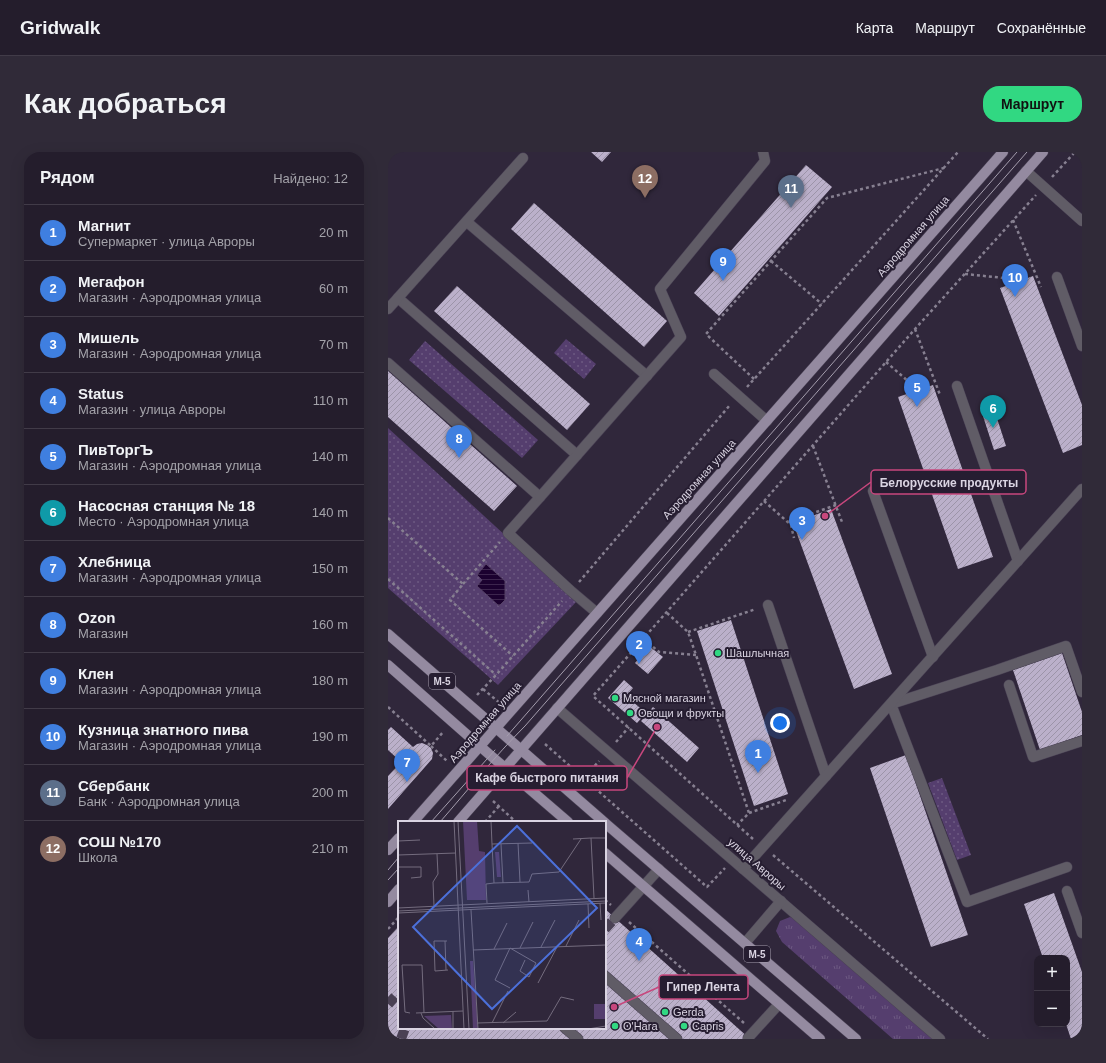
<!DOCTYPE html>
<html lang="ru">
<head>
<meta charset="utf-8">
<style>
  :root { --surface:#241d2c; --page:#302a38; --text:#f1f3f6; --muted:#a3a2a9; --line:#413b48; --accent:#31d882 }
  body { margin:0; font-family:Arial,sans-serif; background:var(--page); color:var(--text) }
  .controls { position:absolute; right:12px; bottom:12px; display:grid; overflow:hidden; border-radius:8px; box-shadow:0 4px 16px #0002 }
  .controls button { width:36px; height:36px; display:grid; place-items:center; padding:0; border:0; border-bottom:1px solid var(--line); background:var(--surface); color:var(--text); font:20px sans-serif }
  .you { position:absolute; left:392px; top:571px; width:14px; height:14px; margin:-10px; border:3px solid #fff; border-radius:50%; background:#1a73e8; box-shadow:0 0 0 6px #1a73e833 }
  .badge { display:grid; place-items:center; width:26px; height:26px; border-radius:50%; background:var(--accent); color:#fff; font-size:13px; font-weight:700 }
  .pin { position:absolute; translate:-50% -33px; filter:drop-shadow(0 1px 2px #0008) }
  .pin::after { content:''; position:absolute; top:21px; width:14px; height:12px; background:inherit; clip-path:polygon(0 0,100% 0,50% 100%) }
  .list { margin:0; padding:0; list-style:none }
  h2 { display:flex; justify-content:space-between; align-items:center; height:52px; margin:0; padding:0 16px; font-size:17px }
  h2 small { font-size:13px; font-weight:400; color:var(--muted) }
  .list li { display:grid; grid-template-columns:26px 1fr auto; gap:12px; align-items:center; box-sizing:border-box; height:56px; padding:0 16px; border-top:1px solid var(--line) }
  .list b { display:block; font-size:15px; white-space:nowrap }
  .list p { margin:0; font-size:13px; white-space:nowrap; color:var(--muted) }
  .list em { font-size:13px; font-style:normal; color:var(--muted) }
  .map { position:relative; flex:none; width:694px; height:887px; overflow:hidden; border-radius:16px }
  header { display:flex; align-items:center; gap:24px; box-sizing:border-box; height:56px; padding:0 20px; background:var(--surface); border-bottom:1px solid var(--line) }
  header strong { font-size:19px }
  nav { display:flex; gap:22px; margin-inline-start:auto; font-size:14px }
  .intro { display:flex; align-items:center; justify-content:space-between; box-sizing:border-box; height:96px; padding:0 24px }
  h1 { margin:0; font-size:28px }
  .button { padding:10px 18px; border-radius:16px; background:var(--accent); color:#111; font-size:14px; font-weight:700 }
  main { display:flex; gap:24px; padding:0 24px }
  aside { flex:1; background:var(--surface); border-radius:16px; box-shadow:0 4px 16px #0002 }
  .map>svg:first-child { display:block }
  .grass { fill:url(#grass-tufts) }
  .park { fill:url(#park-dots) }
  .water { fill:url(#water-rules); stroke:#544065 }
  .building { fill:url(#building-hatch) }
  .lines { fill:none; stroke-linecap:round; stroke-linejoin:round }
  .minor-tunnel { stroke:#4a4154; stroke-width:10; stroke-dasharray:10 5; stroke-linecap:butt }
  .minor-casing { stroke:#4b4356; stroke-width:11 }
  .major-casing { stroke:#4b4356; stroke-width:11 }
  .path { stroke:#878091; stroke-width:2.5; stroke-dasharray:3 3; stroke-linecap:butt }
  .minor { stroke:#605c66; stroke-width:10 }
  .major { stroke:#948aa0; stroke-width:10 }
  .tram { stroke:#a49dad; stroke-width:1 }
  .poi-dot { fill:#31d882; stroke:#261d31; stroke-width:1.5 }
  .labels { text-anchor:middle; dominant-baseline:central; stroke-width:4; stroke-linejoin:round; paint-order:stroke }
  .shield { fill:#261d31; stroke:#a49dad; stroke-width:1 }
  .shield-label { font-size:10px; font-weight:bold; fill:#dad4e2 }
  .street-label { font-size:11px; fill:#dad4e2; stroke:#261d31 }
  .poi-label { font-size:11px; fill:#dad4e2; stroke:#261d31; text-anchor:start }
  .inset-road { fill:none; stroke:#746c7e; stroke-width:1 }
  .view { fill:#4c70da; fill-opacity:0.15; stroke:#4c70da; stroke-width:2 }
  .inset-edge { fill:none; stroke:#dad4e2; stroke-width:2 }
  .leader { fill:none; stroke:#c8477d; stroke-width:1.5 }
  .callout-dot { fill:#c8477d; stroke:#261d31; stroke-width:1.5 }
  .callout { fill:#261d31; stroke:#c8477d; stroke-width:1.5 }
  .callout-label { font-size:12px; text-anchor:middle; font-weight:bold; fill:#dad4e2 }
</style>
</head>
<body>
<header>
<strong>Gridwalk</strong>
<nav><a>Карта</a><a>Маршрут</a><a>Сохранённые</a></nav>
</header>
<div class="intro"><h1>Как добраться</h1><a class="button">Маршрут</a></div>
<main>
<aside>
<h2>Рядом<small>Найдено: 12</small></h2>
<ul class="list">
<li><span class="badge" style="background:#3f7fe0">1</span><div><b>Магнит</b><p>Супермаркет · улица Авроры</p></div><em>20 m</em></li>
<li><span class="badge" style="background:#3f7fe0">2</span><div><b>Мегафон</b><p>Магазин · Аэродромная улица</p></div><em>60 m</em></li>
<li><span class="badge" style="background:#3f7fe0">3</span><div><b>Мишель</b><p>Магазин · Аэродромная улица</p></div><em>70 m</em></li>
<li><span class="badge" style="background:#3f7fe0">4</span><div><b>Status</b><p>Магазин · улица Авроры</p></div><em>110 m</em></li>
<li><span class="badge" style="background:#3f7fe0">5</span><div><b>ПивТоргЪ</b><p>Магазин · Аэродромная улица</p></div><em>140 m</em></li>
<li><span class="badge" style="background:#0f9aa8">6</span><div><b>Насосная станция № 18</b><p>Место · Аэродромная улица</p></div><em>140 m</em></li>
<li><span class="badge" style="background:#3f7fe0">7</span><div><b>Хлебница</b><p>Магазин · Аэродромная улица</p></div><em>150 m</em></li>
<li><span class="badge" style="background:#3f7fe0">8</span><div><b>Ozon</b><p>Магазин</p></div><em>160 m</em></li>
<li><span class="badge" style="background:#3f7fe0">9</span><div><b>Клен</b><p>Магазин · Аэродромная улица</p></div><em>180 m</em></li>
<li><span class="badge" style="background:#3f7fe0">10</span><div><b>Кузница знатного пива</b><p>Магазин · Аэродромная улица</p></div><em>190 m</em></li>
<li><span class="badge" style="background:#5c6f8a">11</span><div><b>Сбербанк</b><p>Банк · Аэродромная улица</p></div><em>200 m</em></li>
<li><span class="badge" style="background:#8d6e63">12</span><div><b>СОШ №170</b><p>Школа</p></div><em>210 m</em></li>
</ul>
</aside>
<div class="map">
<svg width="694" height="887" viewBox="0 0 694 887">
  <defs>
    <pattern id="grass-tufts" width="24" height="20" patternUnits="userSpaceOnUse"><rect width="24" height="20" fill="#553e6e"/><path d="M3 7l-1-3M5 7V3M7 7l1-3M15 17l-1-3M17 17v-4M19 17l1-3" fill="none" stroke="#6d5982"/></pattern>
    <pattern id="park-dots" width="8" height="8" patternUnits="userSpaceOnUse"><rect width="8" height="8" fill="#553e6e"/><path d="M2 2h.1M6 6h.1" fill="none" stroke="#6d5982" stroke-width="1.8" stroke-linecap="round"/></pattern>
    <pattern id="water-rules" width="6" height="5" patternUnits="userSpaceOnUse"><rect width="6" height="5" fill="#1b012f"/><path d="M0 2.5h6" fill="none" stroke="#3c254d"/></pattern>
    <pattern id="building-hatch" width="6" height="6" patternUnits="userSpaceOnUse"><rect width="6" height="6" fill="#bbb0ca"/><path d="M-1 1l2-2M0 6l6-6M5 7l2-2" fill="none" stroke="#9c94a8"/></pattern>
  </defs>
  <rect width="100%" height="100%" fill="#30273b"/>
  <!-- grass -->
  <polygon class="grass" points="402,765 412,769 550,887 505,887 394,790 388,779 392,769"/>
  <!-- park -->
  <g class="park">
    <polygon points="178,187 208,212 196,227 166,201"/>
    <polygon points="37,189 150,288 134,306 21,208"/>
    <polygon points="0,276 189,449 110,533 0,436"/>
    <polygon points="554,626 583,703 569,708 540,631"/>
  </g>
  <!-- water -->
  <polygon class="water" points="98,412 117,429 117,448 111,454 89,434 94,428 89,423"/>
  <!-- building -->
  <g class="building">
    <polygon points="203,0 223,0 214,10"/>
    <polygon points="418,13 444,35 331,164 306,141"/>
    <polygon points="146,51 279,169 256,195 123,77"/>
    <polygon points="645,124 694,253 694,293 675,301 612,136"/>
    <polygon points="69,134 202,252 179,278 46,159"/>
    <polygon points="0,219 129,334 106,359 0,265"/>
    <polygon points="545,233 605,405 570,417 510,245"/>
    <polygon points="605,254 618,294 606,298 593,258"/>
    <polygon points="443,357 504,522 466,537 405,371"/>
    <polygon points="343,468 400,642 366,654 309,479"/>
    <polygon points="261,494 275,505 260,522 247,511"/>
    <polygon points="674,501 694,560 694,583 652,598 625,518"/>
    <polygon points="236,528 245,536 238,544 258,561 249,571 220,546"/>
    <polygon points="265,555 311,596 299,610 253,569"/>
    <polygon points="3,575 25,595 29,592 34,591 39,593 43,596 45,601 44,607 0,657 0,624 13,610 0,598 0,578"/>
    <polygon points="518,603 580,783 543,795 482,616"/>
    <polygon points="666,741 694,820 694,887 683,887 678,872 679,872 679,806 655,806 636,752"/>
    <polygon points="217,757 362,887 0,887 0,786 11,774 11,876 217,876"/>
  </g>
  <g class="lines">
    <!-- minor-tunnel -->
    <g class="minor-tunnel">
      <polyline points="217,777 227,766"/>
      <polyline points="0,845 11,855"/>
      <polyline points="13,887 17,876"/>
    </g>
    <defs>
      <g id="minor">
        <polyline points="638,19 694,69"/>
        <polyline points="79,70 259,224"/>
        <polyline points="669,125 694,194"/>
        <polyline points="10,146 189,303"/>
        <polyline points="0,157 135,6"/>
        <polyline points="0,211 152,345 120,381 183,439 209,461"/>
        <polyline points="326,222 379,269"/>
        <polyline points="569,234 630,409"/>
        <polyline points="485,339 545,505"/>
        <polyline points="152,345 293,185 272,137 377,9 375,0"/>
        <polyline points="380,453 438,624"/>
        <polyline points="621,533 645,605 694,589"/>
        <polyline points="169,556 552,887"/>
        <polyline points="679,715 579,750 503,552 609,518 678,494 694,540"/>
        <polyline points="355,717 694,337"/>
        <polyline points="679,739 694,781"/>
        <polyline points="227,766 271,717"/>
        <polyline points="357,791 393,749"/>
        <polyline points="217,824 289,887"/>
        <polyline points="177,876 190,887"/>
        <polyline points="360,886 391,852"/>
      </g>
      <g id="major">
        <polyline points="0,482 216,670"/>
        <polyline points="0,513 102,603 180,670"/>
        <path d="M25 670C221 447 419 224 615 0"/>
        <polyline points="70,670 655,0"/>
        <polyline points="217,671 468,887"/>
        <polyline points="0,698 11,686"/>
        <polyline points="217,701 432,887"/>
        <polyline points="0,750 11,737"/>
      </g>
    </defs>
    <!-- minor casing -->
    <use href="#minor" class="minor-casing"/>
    <!-- major casing -->
    <use href="#major" class="major-casing"/>
    <!-- path -->
    <g class="path">
      <polyline points="664,25 687,0"/>
      <polyline points="625,68 653,135"/>
      <polyline points="383,109 434,152"/>
      <polyline points="577,122 626,127"/>
      <polyline points="527,177 552,243"/>
      <polyline points="498,210 528,236"/>
      <polyline points="366,227 318,182 439,46 556,16"/>
      <polyline points="359,235 570,0"/>
      <polyline points="425,294 454,370"/>
      <polyline points="376,349 403,373 406,386"/>
      <polyline points="0,366 75,432 62,448 125,504"/>
      <polyline points="400,370 448,353"/>
      <polyline points="0,427 108,523"/>
      <polyline points="191,430 342,253"/>
      <polyline points="75,432 112,390"/>
      <polyline points="279,461 300,480 308,503 361,661 349,673"/>
      <polyline points="300,480 368,457"/>
      <polyline points="256,487 271,500 308,503"/>
      <polyline points="95,537 113,552"/>
      <polyline points="89,543 108,523 174,449"/>
      <polyline points="0,555 43,594 56,579"/>
      <polyline points="228,590 241,575"/>
      <polyline points="157,592 319,735 337,716"/>
      <polyline points="43,594 60,610"/>
      <polyline points="191,632 211,609"/>
      <polyline points="105,649 128,670"/>
      <polyline points="361,661 398,648"/>
      <polyline points="97,670 111,654"/>
      <polyline points="365,687 205,544 527,177 648,43"/>
      <polyline points="385,703 600,887"/>
      <polyline points="217,748 223,753"/>
      <polyline points="241,770 356,871"/>
      <polyline points="0,777 11,765"/>
    </g>
    <!-- minor -->
    <use href="#minor" class="minor"/>
    <!-- major -->
    <use href="#major" class="major"/>
    <!-- tram -->
    <g class="tram">
      <polyline points="119,584 629,0"/>
      <polyline points="43,670 107,598"/>
      <path d="M52 670C80 638 107 604 137 574L639 0"/>
      <polyline points="0,718 11,705"/>
      <polyline points="0,728 11,716"/>
    </g>
  </g>
  <!-- markers -->
  <g class="poi-dot">
    <circle cx="330" cy="501" r="4"/>
    <circle cx="227" cy="546" r="4"/>
    <circle cx="242" cy="561" r="4"/>
    <circle cx="277" cy="860" r="4"/>
    <circle cx="227" cy="874" r="4"/>
    <circle cx="296" cy="874" r="4"/>
  </g>
  <g class="labels">
    <!-- shield labels -->
    <g class="shield">
      <rect x="41" y="521" width="26" height="16" rx="3"/>
      <rect x="356" y="794" width="26" height="16" rx="3"/>
    </g>
    <g class="shield-label">
      <text x="54" y="529">М-5</text>
      <text x="369" y="802">М-5</text>
    </g>
    <!-- street labels -->
    <g class="street-label">
      <text transform="translate(525 84) rotate(-49)">Аэродромная улица</text>
      <text transform="translate(311 327) rotate(-48)">Аэродромная улица</text>
      <text transform="translate(97 570) rotate(-49)">Аэродромная улица</text>
      <text transform="translate(369 712) rotate(41)">улица Авроры</text>
    </g>
    <!-- poi labels -->
    <g class="poi-label">
      <text x="338" y="501">Шашлычная</text>
      <text x="235" y="546">Мясной магазин</text>
      <text x="250" y="561">Овощи и фрукты</text>
      <text x="285" y="860">Gerda</text>
      <text x="235" y="874">O'Hara</text>
      <text x="304" y="874">Capris</text>
    </g>
  </g>
  <!-- overview -->
  <g transform="translate(10 669)">
    <rect width="208" height="208" fill="#30273b"/>
    <path d="M72 140H75L80 208H75Z" fill="#553e6e"/>
    <path d="M65 0H79L81 30 87 31 88 79H69ZM97 31H101L103 56H99ZM53 194 54 208H41L26 195Z" fill="#553e6e"/>
    <path d="M196 183H208V198H196Z" fill="#553e6e"/>
    <path class="inset-road" d="M56 0 66 208M60 0 71 208M93 0 94 23 134 22M175 18 193 17M0 20 22 19M120 22 122 61M103 23 105 62M0 34 58 32M0 46H23V56L13 57M96 62 131 61 134 53 161 51 183 18M130 69 131 81M196 77 193 17H208M89 82 88 63 96 62 94 23M202 82 203 99M190 83 191 107M36 85 35 61 40 53 39 33M0 87 208 77M73 89 80 208M0 90 208 80M0 92 208 82M47 120 48 149M49 120H36L37 150 50 149M168 125 181 99M143 126 157 99M122 127 135 101M96 128 109 102M75 129 208 124M140 162 159 126M112 167 97 159 112 127 138 142 131 156 122 150 127 139M55 190V208M12 192 7 191 4 144H24L26 192M18 192 65 190M23 192 25 197 37 208M79 202 149 200 163 176 176 179M94 202 110 170M105 202 118 191M190 208 208 205"/>
    <path class="view" d="M119 5 199 87 94 188 15 106Z"/>
    <rect width="208" height="208" class="inset-edge"/>
  </g>
  <!-- callouts -->
  <path class="leader" d="M437 364L483 330M269 575L239 626M226 855L271 835"/>
  <g class="callout-dot">
    <circle cx="437" cy="364" r="4"/>
    <circle cx="269" cy="575" r="4"/>
    <circle cx="226" cy="855" r="4"/>
  </g>
  <g class="callout">
    <rect x="483" y="318" width="155" height="24" rx="4"/>
    <rect x="79" y="614" width="160" height="24" rx="4"/>
    <rect x="271" y="823" width="89" height="24" rx="4"/>
  </g>
  <g class="callout-label">
    <text x="561" y="335">Белорусские продукты</text>
    <text x="159" y="630">Кафе быстрого питания</text>
    <text x="315" y="839">Гипер Лента</text>
  </g>
</svg>
<div class="controls">
<button>+</button>
<button>−</button>
</div>
<div class="you"></div>
<div class="pin badge" style="left:370px;top:621px;background:#3f7fe0">1</div>
<div class="pin badge" style="left:251px;top:512px;background:#3f7fe0">2</div>
<div class="pin badge" style="left:414px;top:388px;background:#3f7fe0">3</div>
<div class="pin badge" style="left:251px;top:809px;background:#3f7fe0">4</div>
<div class="pin badge" style="left:529px;top:255px;background:#3f7fe0">5</div>
<div class="pin badge" style="left:605px;top:276px;background:#0f9aa8">6</div>
<div class="pin badge" style="left:19px;top:630px;background:#3f7fe0">7</div>
<div class="pin badge" style="left:71px;top:306px;background:#3f7fe0">8</div>
<div class="pin badge" style="left:335px;top:129px;background:#3f7fe0">9</div>
<div class="pin badge" style="left:627px;top:145px;background:#3f7fe0">10</div>
<div class="pin badge" style="left:403px;top:56px;background:#5c6f8a">11</div>
<div class="pin badge" style="left:257px;top:46px;background:#8d6e63">12</div>
</div>
</main>
</body>
</html>
